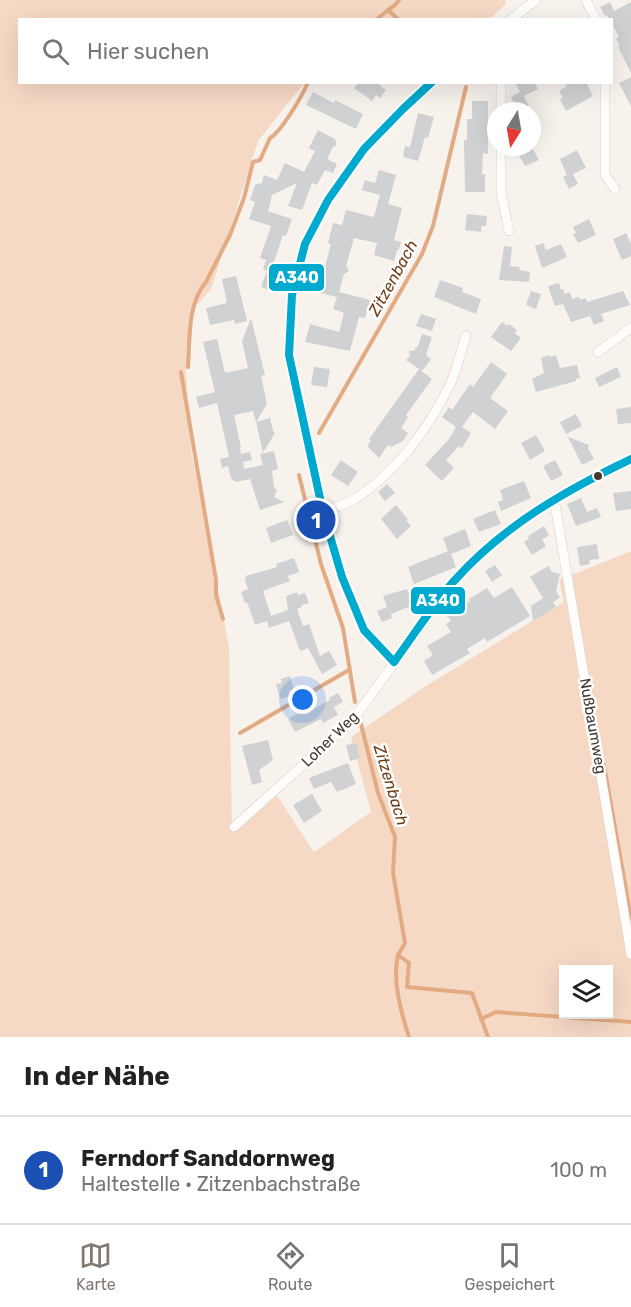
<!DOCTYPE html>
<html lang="de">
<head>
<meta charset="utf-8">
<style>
  :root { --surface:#fff; --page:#f2f2f2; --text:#222; --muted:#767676; --line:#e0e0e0; --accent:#827973 }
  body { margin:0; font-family:Rubik,sans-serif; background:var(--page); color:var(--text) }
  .controls { position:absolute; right:18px; bottom:18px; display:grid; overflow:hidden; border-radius:0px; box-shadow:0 6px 24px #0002 }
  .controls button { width:54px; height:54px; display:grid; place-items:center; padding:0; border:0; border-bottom:2px solid var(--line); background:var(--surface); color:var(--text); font:30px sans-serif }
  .compass { position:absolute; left:487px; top:102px; width:54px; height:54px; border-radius:50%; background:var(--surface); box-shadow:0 6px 24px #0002; rotate:191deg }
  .you { position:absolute; left:303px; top:700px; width:21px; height:21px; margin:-15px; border:4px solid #fff; border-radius:50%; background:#1a73e8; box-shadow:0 0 0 9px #1a73e833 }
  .badge { display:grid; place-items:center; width:39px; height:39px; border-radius:50%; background:var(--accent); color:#fff; font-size:20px; font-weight:700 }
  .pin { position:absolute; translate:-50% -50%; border:3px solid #fff; box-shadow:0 2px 6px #0006 }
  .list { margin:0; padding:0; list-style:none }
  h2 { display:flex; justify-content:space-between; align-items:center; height:78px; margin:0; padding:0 24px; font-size:26px }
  h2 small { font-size:20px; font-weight:400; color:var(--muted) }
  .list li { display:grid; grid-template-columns:39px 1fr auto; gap:18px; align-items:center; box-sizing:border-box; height:108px; padding:0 24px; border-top:2px solid var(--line) }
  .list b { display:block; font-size:22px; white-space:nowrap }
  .list p { margin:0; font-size:20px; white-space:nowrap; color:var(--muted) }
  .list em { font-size:20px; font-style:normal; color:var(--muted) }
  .icon { flex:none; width:33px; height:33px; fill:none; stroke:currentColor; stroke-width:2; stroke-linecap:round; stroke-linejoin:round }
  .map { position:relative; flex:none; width:631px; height:1037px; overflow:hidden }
  .search { position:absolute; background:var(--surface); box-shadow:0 6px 24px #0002; left:18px; right:18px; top:18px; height:66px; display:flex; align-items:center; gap:15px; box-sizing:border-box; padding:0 21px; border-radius:0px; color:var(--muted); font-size:22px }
  .sheet { height:186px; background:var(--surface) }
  nav { display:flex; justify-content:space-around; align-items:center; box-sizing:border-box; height:84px; border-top:2px solid var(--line); background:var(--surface); font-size:16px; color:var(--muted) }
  nav a { display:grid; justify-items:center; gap:3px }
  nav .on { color:var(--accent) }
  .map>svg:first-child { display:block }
  .green { fill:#f6d9c5; fill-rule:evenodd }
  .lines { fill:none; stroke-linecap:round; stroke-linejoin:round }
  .stream { stroke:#e3ab83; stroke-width:4 }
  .building { fill:#d0d1d3 }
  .minor-casing { stroke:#d8cfca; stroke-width:10 }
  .minor { stroke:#fefdfc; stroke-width:9 }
  .bus-1-casing { stroke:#fff; stroke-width:12 }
  .bus-1 { stroke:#00a9ce; stroke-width:8 }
  .bus-dot { fill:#433831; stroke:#fff; stroke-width:2 }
  .labels { text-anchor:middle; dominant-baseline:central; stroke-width:5; stroke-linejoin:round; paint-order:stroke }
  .street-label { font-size:15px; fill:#433831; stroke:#fff }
  .water-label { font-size:16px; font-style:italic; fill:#703d14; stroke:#fff }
  .line-badge { stroke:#fff; stroke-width:2 }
  .badge-label { font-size:16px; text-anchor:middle; font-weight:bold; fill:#fff }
</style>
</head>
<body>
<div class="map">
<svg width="631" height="1037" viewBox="0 0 631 1037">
  <rect width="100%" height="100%" fill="#f8f2ed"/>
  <!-- green -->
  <path class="green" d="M0 0H505L506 4 488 20H20V82L304 83 258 141 211 289 191 312 186 371 191 450 229 647 232 831 239 828 276 794 314 852 371 812 351 737 426 686 564 602 559 580 631 551V1037H0ZM564 970H608V1014H564Z"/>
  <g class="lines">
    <!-- stream -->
    <g class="stream">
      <polyline points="399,0 395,5 388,10 399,20"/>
      <polyline points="376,20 388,10"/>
      <path d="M188 367C190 340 187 304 206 282L230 235 244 198 253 162 260 160 270 138C281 132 303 95 308 82"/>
      <polyline points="181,372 216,580 216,595 223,619"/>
      <polyline points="319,433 422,254 433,226 466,87"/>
      <polyline points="299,475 321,564 343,628 355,702"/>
      <polyline points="361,724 378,793 395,837 393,873 405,943 398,955 409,963 407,987 472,993 488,1037"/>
      <polyline points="240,733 349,670"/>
      <polyline points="604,765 631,918"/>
      <path d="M398 955C392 981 401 1012 409 1037"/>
      <polyline points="481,1019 496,1012 631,1022"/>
    </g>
  </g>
  <!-- building -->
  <g class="building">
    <polygon points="610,2 614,11 631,2 631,73 618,47 620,46 616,39 619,37 612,24 612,20 609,20 607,15 605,16 600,7"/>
    <polygon points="631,77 631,106 619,83"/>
    <polygon points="359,82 376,82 386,90 380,98 376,95 372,101 354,88"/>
    <polygon points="515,82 534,82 538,89 524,96 531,111 518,111 511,97 520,92"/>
    <polygon points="565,82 586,82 593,96 566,111 560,99 563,98 559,91 567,86"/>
    <polygon points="313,92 334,103 335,100 363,114 356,129 306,105"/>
    <polygon points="472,101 488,101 488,154 483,153 482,174 485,174 485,192 465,192 464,140 467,140 467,119 472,119"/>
    <polygon points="418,113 434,117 428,138 425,137 418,161 403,157 405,146 410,147"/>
    <polygon points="318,130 335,139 337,145 333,147 327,159 337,164 333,173 325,170 317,185 312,183 302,210 288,206 297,183 272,195 268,211 292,219 286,236 283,235 274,262 280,264 277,274 280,275 275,292 261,287 267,271 263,269 266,260 260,258 271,226 249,219 255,202 250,200 255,185 262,183 264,175 277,180 285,163 304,172 315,151 309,148"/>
    <polygon points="526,147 532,147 539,160 525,166 517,152"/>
    <polygon points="577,150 586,168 573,174 578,184 569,189 563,177 567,175 560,159"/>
    <polygon points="379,170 396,175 388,204 402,208 394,240 401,242 399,249 397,250 394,261 374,255 377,243 354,238 346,266 349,271 344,274 339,292 370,300 365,318 359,317 350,351 305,342 310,324 339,332 344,313 333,309 337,297 308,290 316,265 325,267 331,244 328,243 333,223 342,225 346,210 374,217 380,195 362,190 365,180 375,183"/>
    <polygon points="467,214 487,216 486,226 481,226 481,232 465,230"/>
    <polygon points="589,219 596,235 578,243 573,234 576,233 573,227"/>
    <polygon points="626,233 631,244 631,256 622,260 613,239"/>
    <polygon points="543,243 546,250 561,244 567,257 542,268 535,246"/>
    <polygon points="504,246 512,247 510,266 520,267 519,270 530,272 529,282 499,280"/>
    <polygon points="236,276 247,321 235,324 234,320 210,325 206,308 227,303 222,279"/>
    <polygon points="440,280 463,288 462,292 481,299 476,314 434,297"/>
    <polygon points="559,283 561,290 563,289 565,294 570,292 572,299 579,297 580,300 586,298 587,302 623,291 630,305 601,314 604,321 594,325 590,316 571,322 563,304 555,306 548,286"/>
    <polygon points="531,291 541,294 536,309 526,305"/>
    <polygon points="421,314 436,319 432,331 416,326"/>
    <polygon points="251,318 265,375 261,376 267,404 256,422 253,411 234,415 241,448 240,448 241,454 250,452 252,460 243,462 244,469 263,465 260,454 274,451 278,469 272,471 274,488 277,490 274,497 284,502 260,510 250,479 236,482 231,478 228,466 222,468 220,459 229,457 217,403 199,408 196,397 215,392 203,342 217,339 225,373 248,368 242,341"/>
    <polygon points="502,322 508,326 509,324 517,330 515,333 521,338 511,351 491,337"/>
    <polygon points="422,334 432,337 426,355 431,359 422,371 406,360 410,356 409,351 413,351 418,346"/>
    <polygon points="549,355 550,357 556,355 560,368 577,365 580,378 576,379 576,381 536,392 532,379 544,373 541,358"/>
    <polygon points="491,362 507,374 490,398 508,411 495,429 473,412 462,427 471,433 462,448 459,446 446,460 454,468 442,481 425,465 449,439 456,427 442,417 449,407 452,410 470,384 473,387"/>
    <polygon points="314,367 330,369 327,387 311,385"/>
    <polygon points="617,367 621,377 599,387 595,378"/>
    <polygon points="419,369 432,379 406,415 408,417 401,428 408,433 403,441 391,447 388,445 379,458 367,446 371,441 369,439"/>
    <polygon points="631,407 631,423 618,424 616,409"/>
    <polygon points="576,414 582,426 566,434 560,422"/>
    <polygon points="270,418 273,431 275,433 263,453 256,422"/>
    <polygon points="536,435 545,451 530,460 521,443"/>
    <polygon points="568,437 589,445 588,448 594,459 582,465"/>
    <polygon points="341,460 358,472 348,486 331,475"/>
    <polygon points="555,460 563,475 551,481 543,466"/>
    <polygon points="524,481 531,498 501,511 498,502 503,500 500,490"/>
    <polygon points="387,484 395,493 385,501 378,492"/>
    <polygon points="631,491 631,509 616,511 613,493"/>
    <polygon points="581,498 587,512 597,508 601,517 576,526 567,504"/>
    <polygon points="396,505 408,519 406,520 411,526 397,539 381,519"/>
    <polygon points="495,510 501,524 479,532 473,519"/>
    <polygon points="287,520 293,535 271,543 266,528"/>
    <polygon points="544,526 549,535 542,540 546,546 532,555 524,542 529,539 528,536"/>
    <polygon points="465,529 471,546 451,554 456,567 414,584 408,567 448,551 443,538"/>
    <polygon points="597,544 599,559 589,560 590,564 580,566 577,547"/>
    <polygon points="294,558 299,572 288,576 290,581 263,591 271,616 288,610 286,596 297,592 298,595 305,593 309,603 301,605 302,607 297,609 303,626 309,624 320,656 329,651 337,665 322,674 308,648 300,651 289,621 269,628 267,621 255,625 247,602 245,603 241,592 248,589 245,580 246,576 277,567 276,564"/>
    <polygon points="495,565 502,575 492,582 485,571"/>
    <polygon points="548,566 552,572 560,574 556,591 560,598 553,602 556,607 533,621 531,606 543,598 530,577"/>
    <polygon points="512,587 530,616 487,642 485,638 467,649 470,653 432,675 424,661 433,655 427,646 451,632 446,624 451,621 447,616 470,601 469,599 487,588 494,598"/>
    <polygon points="407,589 413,605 391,614 392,618 382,622 377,611 387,607 383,596"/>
    <polygon points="290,676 294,690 289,691 291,696 280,699 276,684 282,683 281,679"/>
    <polygon points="338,693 343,702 334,707 338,715 323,723 321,719 295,732 288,719 302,711 304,714 330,700 331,702 329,698"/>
    <polygon points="268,740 273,760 259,770 262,782 252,785 242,746"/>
    <polygon points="356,743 360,758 350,761 346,745"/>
    <polygon points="348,763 356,784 337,792 331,782 314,789 309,778"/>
    <polygon points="312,794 322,811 304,823 293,805"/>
  </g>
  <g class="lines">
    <defs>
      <g id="minor">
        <polyline points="586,0 596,20"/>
        <polyline points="510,20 536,0"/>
        <polyline points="605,82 605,175 615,189"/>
        <polyline points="501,111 501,82"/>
        <polyline points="501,147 501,192 509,231"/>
        <polyline points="598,352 631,328"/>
        <polyline points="554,498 631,954"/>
        <path d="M323 512C333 508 344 505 353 500 396 473 431 426 452 380 458 366 461 350 466 336"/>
        <polyline points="394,662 364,630 342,577 323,512 289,355 292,295 305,244 328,200 364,149 403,109 433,82"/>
        <polyline points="234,827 352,721 454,581 500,537 554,498 631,459"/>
      </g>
    </defs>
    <!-- minor casing -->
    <use href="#minor" class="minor-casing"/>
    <!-- minor -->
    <use href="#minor" class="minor"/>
    <defs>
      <path id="bus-1" d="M432 82 403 109 364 149 328 200 305 244 292 295 289 355 323 512 342 577 364 630 394 662C414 635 432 606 454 581 503 526 566 490 631 459"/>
    </defs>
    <!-- bus-1 casing -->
    <use href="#bus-1" class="bus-1-casing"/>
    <!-- bus-1 -->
    <use href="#bus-1" class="bus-1"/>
  </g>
  <!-- markers -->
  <circle class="bus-dot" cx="598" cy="476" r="5"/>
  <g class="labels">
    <!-- street labels -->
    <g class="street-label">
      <text transform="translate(593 726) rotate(80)">Nußbaumweg</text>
      <text transform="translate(330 739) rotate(-44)">Loher Weg</text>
    </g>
    <!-- water labels -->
    <g class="water-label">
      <text transform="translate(393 278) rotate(-61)">Zitzenbach</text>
      <text transform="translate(391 785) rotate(73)">Zitzenbach</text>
    </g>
  </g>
  <g class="line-badge">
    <rect x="268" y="263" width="57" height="29" rx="6" fill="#00a9ce"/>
    <rect x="410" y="586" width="56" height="29" rx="6" fill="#00a9ce"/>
  </g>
  <g class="badge-label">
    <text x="297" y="283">A340</text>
    <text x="438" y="606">A340</text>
  </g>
</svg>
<div class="controls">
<button><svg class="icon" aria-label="layers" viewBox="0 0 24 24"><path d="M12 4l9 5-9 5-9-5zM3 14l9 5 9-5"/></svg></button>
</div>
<svg class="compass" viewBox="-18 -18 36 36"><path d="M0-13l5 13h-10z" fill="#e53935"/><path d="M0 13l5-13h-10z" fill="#767676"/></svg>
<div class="you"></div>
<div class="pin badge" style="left:316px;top:520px;background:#1a4fb4">1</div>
<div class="search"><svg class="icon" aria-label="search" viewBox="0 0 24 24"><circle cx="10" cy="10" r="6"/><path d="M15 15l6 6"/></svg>Hier suchen</div>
</div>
<section class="sheet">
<h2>In der Nähe<small></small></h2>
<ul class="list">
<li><span class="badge" style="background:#1a4fb4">1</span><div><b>Ferndorf Sanddornweg</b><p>Haltestelle · Zitzenbachstraße</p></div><em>100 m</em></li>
</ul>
</section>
<nav>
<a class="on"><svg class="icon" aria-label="map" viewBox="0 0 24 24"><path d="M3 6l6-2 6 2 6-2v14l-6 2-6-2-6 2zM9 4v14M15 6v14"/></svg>Karte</a>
<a><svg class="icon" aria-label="directions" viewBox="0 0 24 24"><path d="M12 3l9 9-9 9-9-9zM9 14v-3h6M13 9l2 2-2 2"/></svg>Route</a>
<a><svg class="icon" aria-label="saved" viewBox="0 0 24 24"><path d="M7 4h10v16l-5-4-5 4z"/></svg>Gespeichert</a>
</nav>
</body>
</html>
